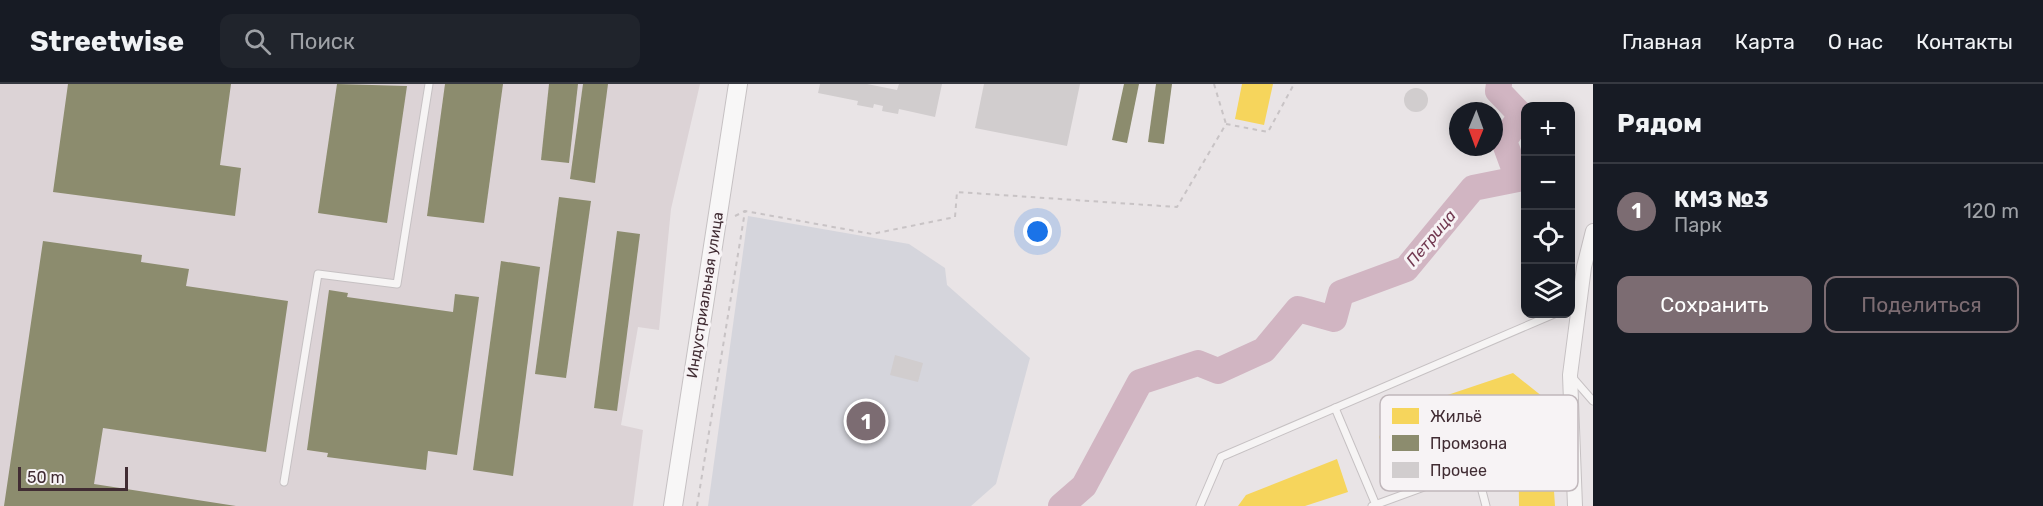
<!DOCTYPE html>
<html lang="ru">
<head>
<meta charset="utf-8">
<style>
  :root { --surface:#171b24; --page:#20242c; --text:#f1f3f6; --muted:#9ea1a6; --line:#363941; --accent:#7c6c72 }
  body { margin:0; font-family:Rubik,sans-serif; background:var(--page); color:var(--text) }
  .controls { position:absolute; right:18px; top:18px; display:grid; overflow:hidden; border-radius:12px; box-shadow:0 3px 15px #0003 }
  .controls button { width:54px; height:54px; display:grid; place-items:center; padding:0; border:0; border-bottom:2px solid var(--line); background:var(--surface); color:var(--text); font:30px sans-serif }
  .compass { position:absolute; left:1449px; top:18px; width:54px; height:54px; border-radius:50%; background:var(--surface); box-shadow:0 3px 15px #0003; rotate:181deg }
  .scale { position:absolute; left:18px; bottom:15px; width:110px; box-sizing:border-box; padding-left:6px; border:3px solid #412c33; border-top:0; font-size:16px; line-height:21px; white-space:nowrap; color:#412c33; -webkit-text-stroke:4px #f7f3f5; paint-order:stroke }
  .you { position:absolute; left:1038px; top:148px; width:21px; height:21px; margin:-15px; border:4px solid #fff; border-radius:50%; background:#1a73e8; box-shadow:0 0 0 9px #1a73e833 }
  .badge { display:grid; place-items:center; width:39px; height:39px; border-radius:50%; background:var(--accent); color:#fff; font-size:20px; font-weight:700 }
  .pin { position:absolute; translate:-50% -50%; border:3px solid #fff; box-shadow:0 2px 6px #0006 }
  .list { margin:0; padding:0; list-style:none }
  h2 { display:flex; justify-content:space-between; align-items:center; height:78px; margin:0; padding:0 24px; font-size:26px }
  h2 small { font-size:20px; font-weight:400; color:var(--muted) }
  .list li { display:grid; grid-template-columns:39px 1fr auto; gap:18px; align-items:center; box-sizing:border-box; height:96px; padding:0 24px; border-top:2px solid var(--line) }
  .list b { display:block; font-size:22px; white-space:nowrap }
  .list p { margin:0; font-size:20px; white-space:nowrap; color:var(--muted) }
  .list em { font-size:20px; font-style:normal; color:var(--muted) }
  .actions { display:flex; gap:12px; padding:18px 24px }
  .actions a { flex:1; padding:14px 0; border:2px solid var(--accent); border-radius:12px; text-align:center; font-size:21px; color:var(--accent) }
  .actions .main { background:var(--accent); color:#fff }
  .icon { flex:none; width:33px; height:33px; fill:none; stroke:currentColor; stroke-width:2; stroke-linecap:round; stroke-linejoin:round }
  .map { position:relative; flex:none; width:1593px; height:422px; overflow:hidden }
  header { display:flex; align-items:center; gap:36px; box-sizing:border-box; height:84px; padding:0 30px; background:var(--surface); border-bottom:2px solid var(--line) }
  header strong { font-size:28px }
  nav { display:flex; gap:33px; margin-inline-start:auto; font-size:21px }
  .search { width:420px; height:54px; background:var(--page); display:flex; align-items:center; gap:15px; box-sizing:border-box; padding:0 21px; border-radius:12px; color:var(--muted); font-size:22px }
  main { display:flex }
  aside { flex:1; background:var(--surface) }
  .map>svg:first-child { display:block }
  .built { fill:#dcd3d6 }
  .green { fill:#d5d5dc }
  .homes { fill:#f6d55c }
  .industry { fill:#8c8c6e }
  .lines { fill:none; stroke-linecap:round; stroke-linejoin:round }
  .river { stroke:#d1b5c2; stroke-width:26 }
  .building { fill:#d1cdce }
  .service-casing { stroke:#c6c1c3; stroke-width:9 }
  .minor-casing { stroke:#c6c1c3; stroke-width:16 }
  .secondary-casing { stroke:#c6c1c3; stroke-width:20 }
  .path { stroke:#c8c3c5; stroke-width:2; stroke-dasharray:4.5 4.5; stroke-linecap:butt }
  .service { stroke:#f6f4f4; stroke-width:7 }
  .minor { stroke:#f6f4f4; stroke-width:14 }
  .secondary { stroke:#f8f7f7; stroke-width:18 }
  .labels { text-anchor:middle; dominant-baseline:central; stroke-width:6; stroke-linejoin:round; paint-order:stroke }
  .street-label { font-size:15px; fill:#412c33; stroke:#f7f3f5 }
  .water-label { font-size:16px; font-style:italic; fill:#723a51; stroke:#f7f3f5 }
  .key { fill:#f7f3f5; stroke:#c0b7bb; stroke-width:1.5 }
  .key-label { font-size:16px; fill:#412c33 }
</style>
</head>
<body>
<header>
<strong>Streetwise</strong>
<div class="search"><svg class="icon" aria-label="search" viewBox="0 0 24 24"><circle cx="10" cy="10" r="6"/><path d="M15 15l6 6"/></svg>Поиск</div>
<nav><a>Главная</a><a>Карта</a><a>О нас</a><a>Контакты</a></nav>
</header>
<main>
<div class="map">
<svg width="1593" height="422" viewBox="0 0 1593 422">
  <rect width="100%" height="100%" fill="#e9e4e6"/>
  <!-- built -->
  <polygon class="built" points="0,0 700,0 671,125 659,246 638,243 621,341 643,346 633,422 0,422"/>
  <!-- green -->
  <polygon class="green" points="748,132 909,160 945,184 947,201 1030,274 996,400 971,422 708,422"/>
  <!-- homes -->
  <g class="homes">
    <polygon points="1242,0 1273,0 1264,41 1235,35"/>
    <polygon points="1513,289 1548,317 1555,422 1519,422 1518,337 1500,320 1422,346 1413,365 1418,383 1395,392 1379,353 1391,330"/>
    <polygon points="1337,375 1348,408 1305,422 1238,422 1246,411"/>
  </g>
  <!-- industry -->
  <g class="industry">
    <polygon points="68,0 231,0 220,81 241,84 235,132 53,108"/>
    <polygon points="337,0 407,2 387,139 318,129"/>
    <polygon points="445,0 503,0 484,139 427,132"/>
    <polygon points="549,0 578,0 569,79 541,76"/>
    <polygon points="583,0 608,0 595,99 570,95"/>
    <polygon points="1124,0 1139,0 1127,59 1112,56"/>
    <polygon points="1156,0 1172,0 1164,60 1148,58"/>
    <polygon points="559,113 591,117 566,294 535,290"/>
    <polygon points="617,147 640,150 617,327 594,324"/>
    <polygon points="43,157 142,171 141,178 189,185 186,202 288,217 266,368 103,344 94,400 236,422 4,422"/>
    <polygon points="501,177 540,183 513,392 473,386"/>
    <polygon points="329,206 348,209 347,213 453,228 455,210 479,213 457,371 428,367 426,386 327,373 328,369 307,366"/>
  </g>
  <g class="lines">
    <!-- river -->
    <polyline class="river" points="1061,422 1084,402 1140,298 1198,279 1218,287 1264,266 1298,225 1334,235 1341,209 1406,185 1473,104 1518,95 1504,57 1521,31 1498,7 1499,0"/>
  </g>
  <!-- building -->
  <g class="building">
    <polygon points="820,0 867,0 897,6 899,0 942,0 935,33 899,25 898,30 882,27 883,22 874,20 873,24 857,21 858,17 818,9"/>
    <polygon points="984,0 1080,0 1067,62 975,44"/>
    <circle cx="1416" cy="16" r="12"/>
    <polygon points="895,271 923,279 918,298 890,291"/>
  </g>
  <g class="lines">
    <defs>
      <g id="service">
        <polyline points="1572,293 1593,317"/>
        <polyline points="1335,324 1376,421"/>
        <polyline points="284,398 318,190 397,200 429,0"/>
        <polyline points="1200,422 1221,373 1554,230"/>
        <polyline points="1372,422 1476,384 1486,422"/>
      </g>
      <polyline id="minor" points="1575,422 1570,291 1584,183 1593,147"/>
      <polyline id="secondary" points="673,422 738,0"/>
    </defs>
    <!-- service casing -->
    <use href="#service" class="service-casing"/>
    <!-- minor casing -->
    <use href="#minor" class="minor-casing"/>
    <!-- secondary casing -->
    <use href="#secondary" class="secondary-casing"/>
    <!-- path -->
    <g class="path">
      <polyline points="1214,0 1226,40"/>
      <polyline points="735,132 745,127 872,150 955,133 957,108 1177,123 1226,40 1268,48 1294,0"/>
      <polyline points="697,422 745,127"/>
    </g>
    <!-- service -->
    <use href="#service" class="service"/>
    <!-- minor -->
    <use href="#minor" class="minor"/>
    <!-- secondary -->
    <use href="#secondary" class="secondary"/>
  </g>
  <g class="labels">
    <!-- street labels -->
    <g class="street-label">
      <text transform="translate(705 211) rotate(-81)">Индустриальная улица</text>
    </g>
    <!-- water labels -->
    <g class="water-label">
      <text transform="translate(1431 154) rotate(-50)">Петрица</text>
    </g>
  </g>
  <!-- legend -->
  <rect x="1380" y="311" width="198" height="96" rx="9" class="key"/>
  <rect x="1392" y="324" width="27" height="16" fill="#f6d55c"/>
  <rect x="1392" y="351" width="27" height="16" fill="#8c8c6e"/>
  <rect x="1392" y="378" width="27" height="16" fill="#d1cdce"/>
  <g class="key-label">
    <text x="1430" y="338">Жильё</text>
    <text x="1430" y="365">Промзона</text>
    <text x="1430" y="392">Прочее</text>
  </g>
</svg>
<div class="controls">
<button>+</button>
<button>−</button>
<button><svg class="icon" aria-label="locate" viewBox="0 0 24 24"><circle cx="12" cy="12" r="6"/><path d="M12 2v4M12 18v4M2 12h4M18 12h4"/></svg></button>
<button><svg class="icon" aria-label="layers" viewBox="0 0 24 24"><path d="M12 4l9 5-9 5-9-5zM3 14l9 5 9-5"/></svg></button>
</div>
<svg class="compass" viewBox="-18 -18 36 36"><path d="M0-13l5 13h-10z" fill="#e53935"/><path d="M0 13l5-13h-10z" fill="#9ea1a6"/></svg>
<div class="scale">50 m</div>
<div class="you"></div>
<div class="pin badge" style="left:866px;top:337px">1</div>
</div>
<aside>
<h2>Рядом<small></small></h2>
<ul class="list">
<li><span class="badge">1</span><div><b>КМЗ №3</b><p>Парк</p></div><em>120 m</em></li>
</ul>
<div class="actions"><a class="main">Сохранить</a><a>Поделиться</a></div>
</aside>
</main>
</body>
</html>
